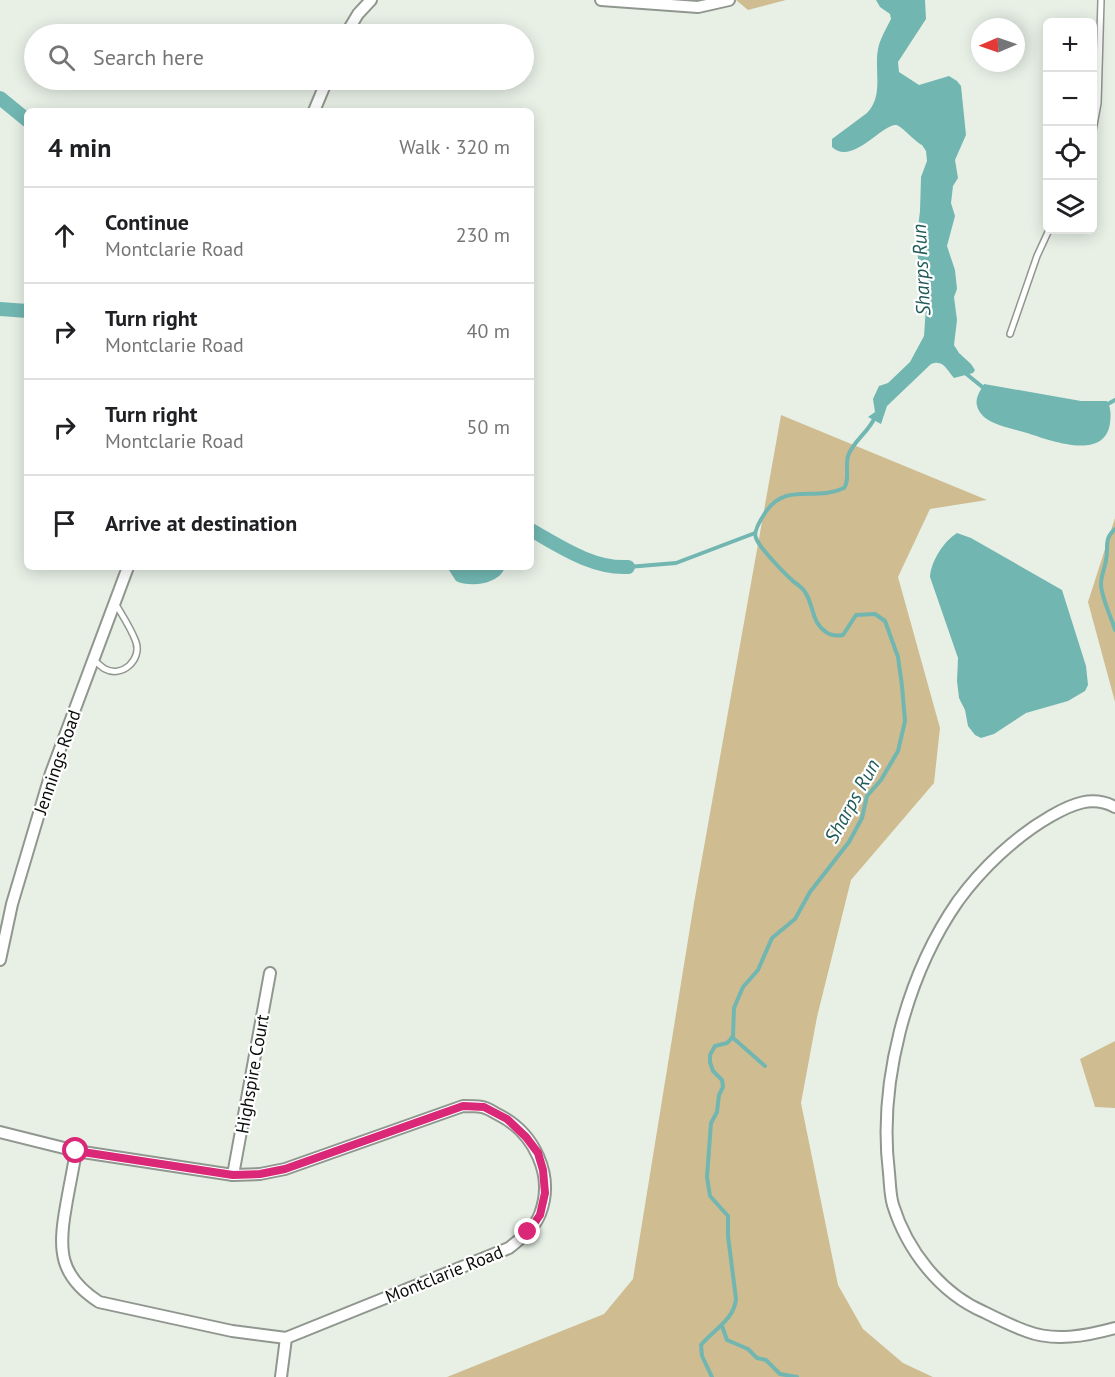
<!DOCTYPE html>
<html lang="en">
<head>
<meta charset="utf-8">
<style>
  :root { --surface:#fff; --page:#f6f6f6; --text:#202124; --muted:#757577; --line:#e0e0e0 }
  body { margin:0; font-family:"PT Sans",sans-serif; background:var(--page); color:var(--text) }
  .controls { position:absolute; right:18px; top:18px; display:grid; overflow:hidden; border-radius:9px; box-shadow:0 3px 15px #0003 }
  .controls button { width:54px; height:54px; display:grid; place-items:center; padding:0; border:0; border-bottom:2px solid var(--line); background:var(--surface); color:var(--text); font:30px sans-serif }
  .compass { position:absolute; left:971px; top:18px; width:54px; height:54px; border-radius:50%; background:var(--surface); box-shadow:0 3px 15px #0003; rotate:268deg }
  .stop { position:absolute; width:18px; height:18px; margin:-14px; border:4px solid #db2777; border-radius:50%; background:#fff }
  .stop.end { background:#db2777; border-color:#fff; box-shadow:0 2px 6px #0008 }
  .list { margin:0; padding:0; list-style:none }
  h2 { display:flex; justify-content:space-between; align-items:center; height:78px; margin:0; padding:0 24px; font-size:26px }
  h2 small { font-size:20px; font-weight:400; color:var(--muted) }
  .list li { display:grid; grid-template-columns:39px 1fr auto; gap:18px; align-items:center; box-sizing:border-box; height:96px; padding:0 24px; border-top:2px solid var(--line) }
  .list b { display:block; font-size:22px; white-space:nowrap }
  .list p { margin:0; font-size:20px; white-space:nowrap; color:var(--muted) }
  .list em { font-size:20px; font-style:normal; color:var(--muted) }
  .icon { flex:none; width:33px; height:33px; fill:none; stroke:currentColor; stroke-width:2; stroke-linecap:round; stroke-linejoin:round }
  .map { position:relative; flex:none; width:1115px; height:1377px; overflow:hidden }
  .search { position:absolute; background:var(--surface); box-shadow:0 3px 15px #0003; left:24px; top:24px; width:510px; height:66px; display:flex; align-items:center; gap:15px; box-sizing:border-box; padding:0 21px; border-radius:33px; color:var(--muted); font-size:22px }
  .panel { position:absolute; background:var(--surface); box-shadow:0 3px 15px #0003; left:24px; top:108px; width:510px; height:462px; border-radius:9px }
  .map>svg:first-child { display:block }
  .green { fill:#cfbd91 }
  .water { fill:#71b6b1 }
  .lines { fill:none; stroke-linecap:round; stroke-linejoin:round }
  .stream { stroke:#71b6b1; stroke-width:4 }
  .canal { stroke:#71b6b1; stroke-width:14 }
  .lane-casing { stroke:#90978f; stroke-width:8 }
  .street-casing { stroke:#90978f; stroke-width:14 }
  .lane { stroke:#fff; stroke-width:5 }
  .street { stroke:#fff; stroke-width:10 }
  .route { stroke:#db2777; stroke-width:8 }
  .labels { text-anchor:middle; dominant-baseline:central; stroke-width:4.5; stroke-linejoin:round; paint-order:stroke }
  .street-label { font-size:18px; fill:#0b0d0a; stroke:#fff }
  .water-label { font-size:20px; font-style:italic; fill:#225c59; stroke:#fff }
</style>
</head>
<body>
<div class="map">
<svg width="1115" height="1377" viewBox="0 0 1115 1377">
  <rect width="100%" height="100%" fill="#e8f0e6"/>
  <!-- green -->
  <g class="green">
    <polygon points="736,0 786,0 748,10"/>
    <polygon points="781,415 987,500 930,509 898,577 940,728 934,783 851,880 817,1017 801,1103 838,1285 863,1329 903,1363 933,1377 447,1377 604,1314 633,1279 694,903"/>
    <polygon points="1115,518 1115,702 1088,602"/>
    <polygon points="1115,1041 1115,1108 1095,1107 1080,1059"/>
  </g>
  <!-- water -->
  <g class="water">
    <path d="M876 0H925L926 19 898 62 899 72 919 85 949 76 957 81 961 86 966 135 955 160 958 178 953 186 951 203 955 216 947 246 955 270 957 289 954 297 957 320 954 345 959 353 971 364 975 370 973 373 954 378C947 371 944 359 931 364L887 406 881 424 868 417 875 412 873 399 879 386 888 383 910 362 924 336 928 277 919 265 916 244 920 211 921 177 927 161 926 151 922 145C914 141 902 126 896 125 882 124 852 166 832 147V139L867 113C884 96 874 70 878 49 880 39 886 29 891 19L890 14 880 7Z"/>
    <path d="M984 384 1081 401H1107C1111 407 1111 416 1110 423 1105 462 1049 440 1027 433 1014 429 995 426 984 417 981 414 978 410 977 406 975 398 980 391 984 384Z"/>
    <path d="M957 533 971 538 1062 590 1086 666 1088 685 1085 691 1068 701 1026 713 994 734 981 738 975 735 968 726 965 710 959 698 957 681 958 658 930 577C931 561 944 541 957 533Z"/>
    <path d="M447 567H505C500 584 470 588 456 581Z"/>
  </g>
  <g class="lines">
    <!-- stream -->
    <g class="stream">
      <polyline points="964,372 986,390"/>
      <polyline points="1106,405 1115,400"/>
      <path d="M1115 529C1103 540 1109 547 1106 560 1105 568 1101 575 1101 584 1101 597 1111 616 1115 630"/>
      <polyline points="628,567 676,563 755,533"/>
      <polyline points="732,1037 765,1066"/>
      <polyline points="722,1326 727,1340 748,1349 757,1358 766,1360 780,1374 797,1377"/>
      <path d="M712 1377 702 1356 701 1345C713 1330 734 1320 736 1299L728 1236V1216L710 1196 707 1177 711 1123 717 1112 719 1095 723 1087 722 1080 713 1071 710 1062V1055L715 1046 727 1043 730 1040 733 1036 734 1008 743 987 758 970 772 938 795 919 810 892 849 842 862 818 867 796 881 780 898 751 905 721 902 686 898 657 885 621 875 614 856 615 843 635C837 636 831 636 826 632 811 622 814 605 805 592 802 587 796 584 792 580 784 573 759 547 756 538 753 532 761 519 765 513 786 481 814 502 844 488 850 480 845 467 848 456 853 441 869 432 875 417"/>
    </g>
    <!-- canal -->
    <g class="canal">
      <polyline points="0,98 27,120"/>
      <polyline points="0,309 27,311"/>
      <path d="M531 530C561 547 593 569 628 567"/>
    </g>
    <defs>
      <g id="lane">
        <polyline points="1092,136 1098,103 1101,0"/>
        <polyline points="1010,334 1037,256 1049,230"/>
        <path d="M93 660C97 662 101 667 105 669 122 678 142 660 136 642 131 628 122 615 115 603"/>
      </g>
      <g id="street">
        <polyline points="601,0 698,7 729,0"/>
        <polyline points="346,34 358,14 371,0"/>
        <polyline points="314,111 327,80"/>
        <path d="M1115 807C1092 795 1072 804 1051 816 1016 836 982 868 958 901 906 976 878 1083 889 1173 890 1183 890 1195 893 1205 907 1250 940 1293 984 1312 998 1319 1012 1326 1026 1331 1054 1342 1086 1336 1115 1328"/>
        <polyline points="0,960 12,904 51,773 128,567"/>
        <path d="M463 1106C469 1106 476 1106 482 1107 488 1108 493 1112 499 1115 534 1133 555 1175 540 1214 535 1228 520 1239 509 1248L286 1338 232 1331 99 1302C59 1276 58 1250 66 1206 69 1188 73 1170 76 1151L233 1175 260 1174 285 1169Z"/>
        <polyline points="0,1132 76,1151"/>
        <polyline points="233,1175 270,973"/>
        <polyline points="281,1377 286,1338"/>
      </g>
    </defs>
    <!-- lane casing -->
    <use href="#lane" class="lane-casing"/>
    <!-- street casing -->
    <use href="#street" class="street-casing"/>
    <!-- lane -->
    <use href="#lane" class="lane"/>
    <!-- street -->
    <use href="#street" class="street"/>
  </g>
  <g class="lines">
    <!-- route -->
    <polyline class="route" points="76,1151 233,1175 260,1174 285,1169 463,1106 484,1107 507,1119 526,1137 538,1153 543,1170 545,1193 540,1215 528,1232"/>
  </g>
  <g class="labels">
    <!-- street labels -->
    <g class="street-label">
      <text transform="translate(57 762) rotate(-71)">Jennings Road</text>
      <text transform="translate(252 1074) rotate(-80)">Highspire Court</text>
      <text transform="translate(444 1274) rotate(-22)">Montclarie Road</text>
    </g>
    <!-- water labels -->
    <g class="water-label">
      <text transform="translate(921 270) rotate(-93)">Sharps Run</text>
      <text transform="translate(852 801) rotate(-61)">Sharps Run</text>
    </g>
  </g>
</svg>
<div class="controls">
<button>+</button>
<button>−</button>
<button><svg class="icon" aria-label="locate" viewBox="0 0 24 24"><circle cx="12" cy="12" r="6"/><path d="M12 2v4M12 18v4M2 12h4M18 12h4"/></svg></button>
<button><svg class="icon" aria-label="layers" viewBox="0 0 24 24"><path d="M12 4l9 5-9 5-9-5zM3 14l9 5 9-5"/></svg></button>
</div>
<svg class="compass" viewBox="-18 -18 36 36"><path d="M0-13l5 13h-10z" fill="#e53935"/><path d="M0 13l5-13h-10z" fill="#757577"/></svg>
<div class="stop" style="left:76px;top:1151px"></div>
<div class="stop end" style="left:528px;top:1232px"></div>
<div class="search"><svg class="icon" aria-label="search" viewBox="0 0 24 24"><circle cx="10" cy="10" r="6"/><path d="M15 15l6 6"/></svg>Search here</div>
<section class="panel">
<h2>4 min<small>Walk · 320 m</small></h2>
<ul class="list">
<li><svg class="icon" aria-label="ahead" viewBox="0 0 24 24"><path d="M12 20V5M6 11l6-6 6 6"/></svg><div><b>Continue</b><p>Montclarie Road</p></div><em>230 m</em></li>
<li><svg class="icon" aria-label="right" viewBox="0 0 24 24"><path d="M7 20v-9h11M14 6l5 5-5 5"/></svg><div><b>Turn right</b><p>Montclarie Road</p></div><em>40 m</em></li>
<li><svg class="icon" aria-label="right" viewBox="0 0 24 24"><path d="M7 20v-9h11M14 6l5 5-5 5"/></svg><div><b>Turn right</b><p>Montclarie Road</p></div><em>50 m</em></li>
<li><svg class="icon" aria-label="arrive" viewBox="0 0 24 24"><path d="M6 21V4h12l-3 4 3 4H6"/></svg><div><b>Arrive at destination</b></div></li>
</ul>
</section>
</div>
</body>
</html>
